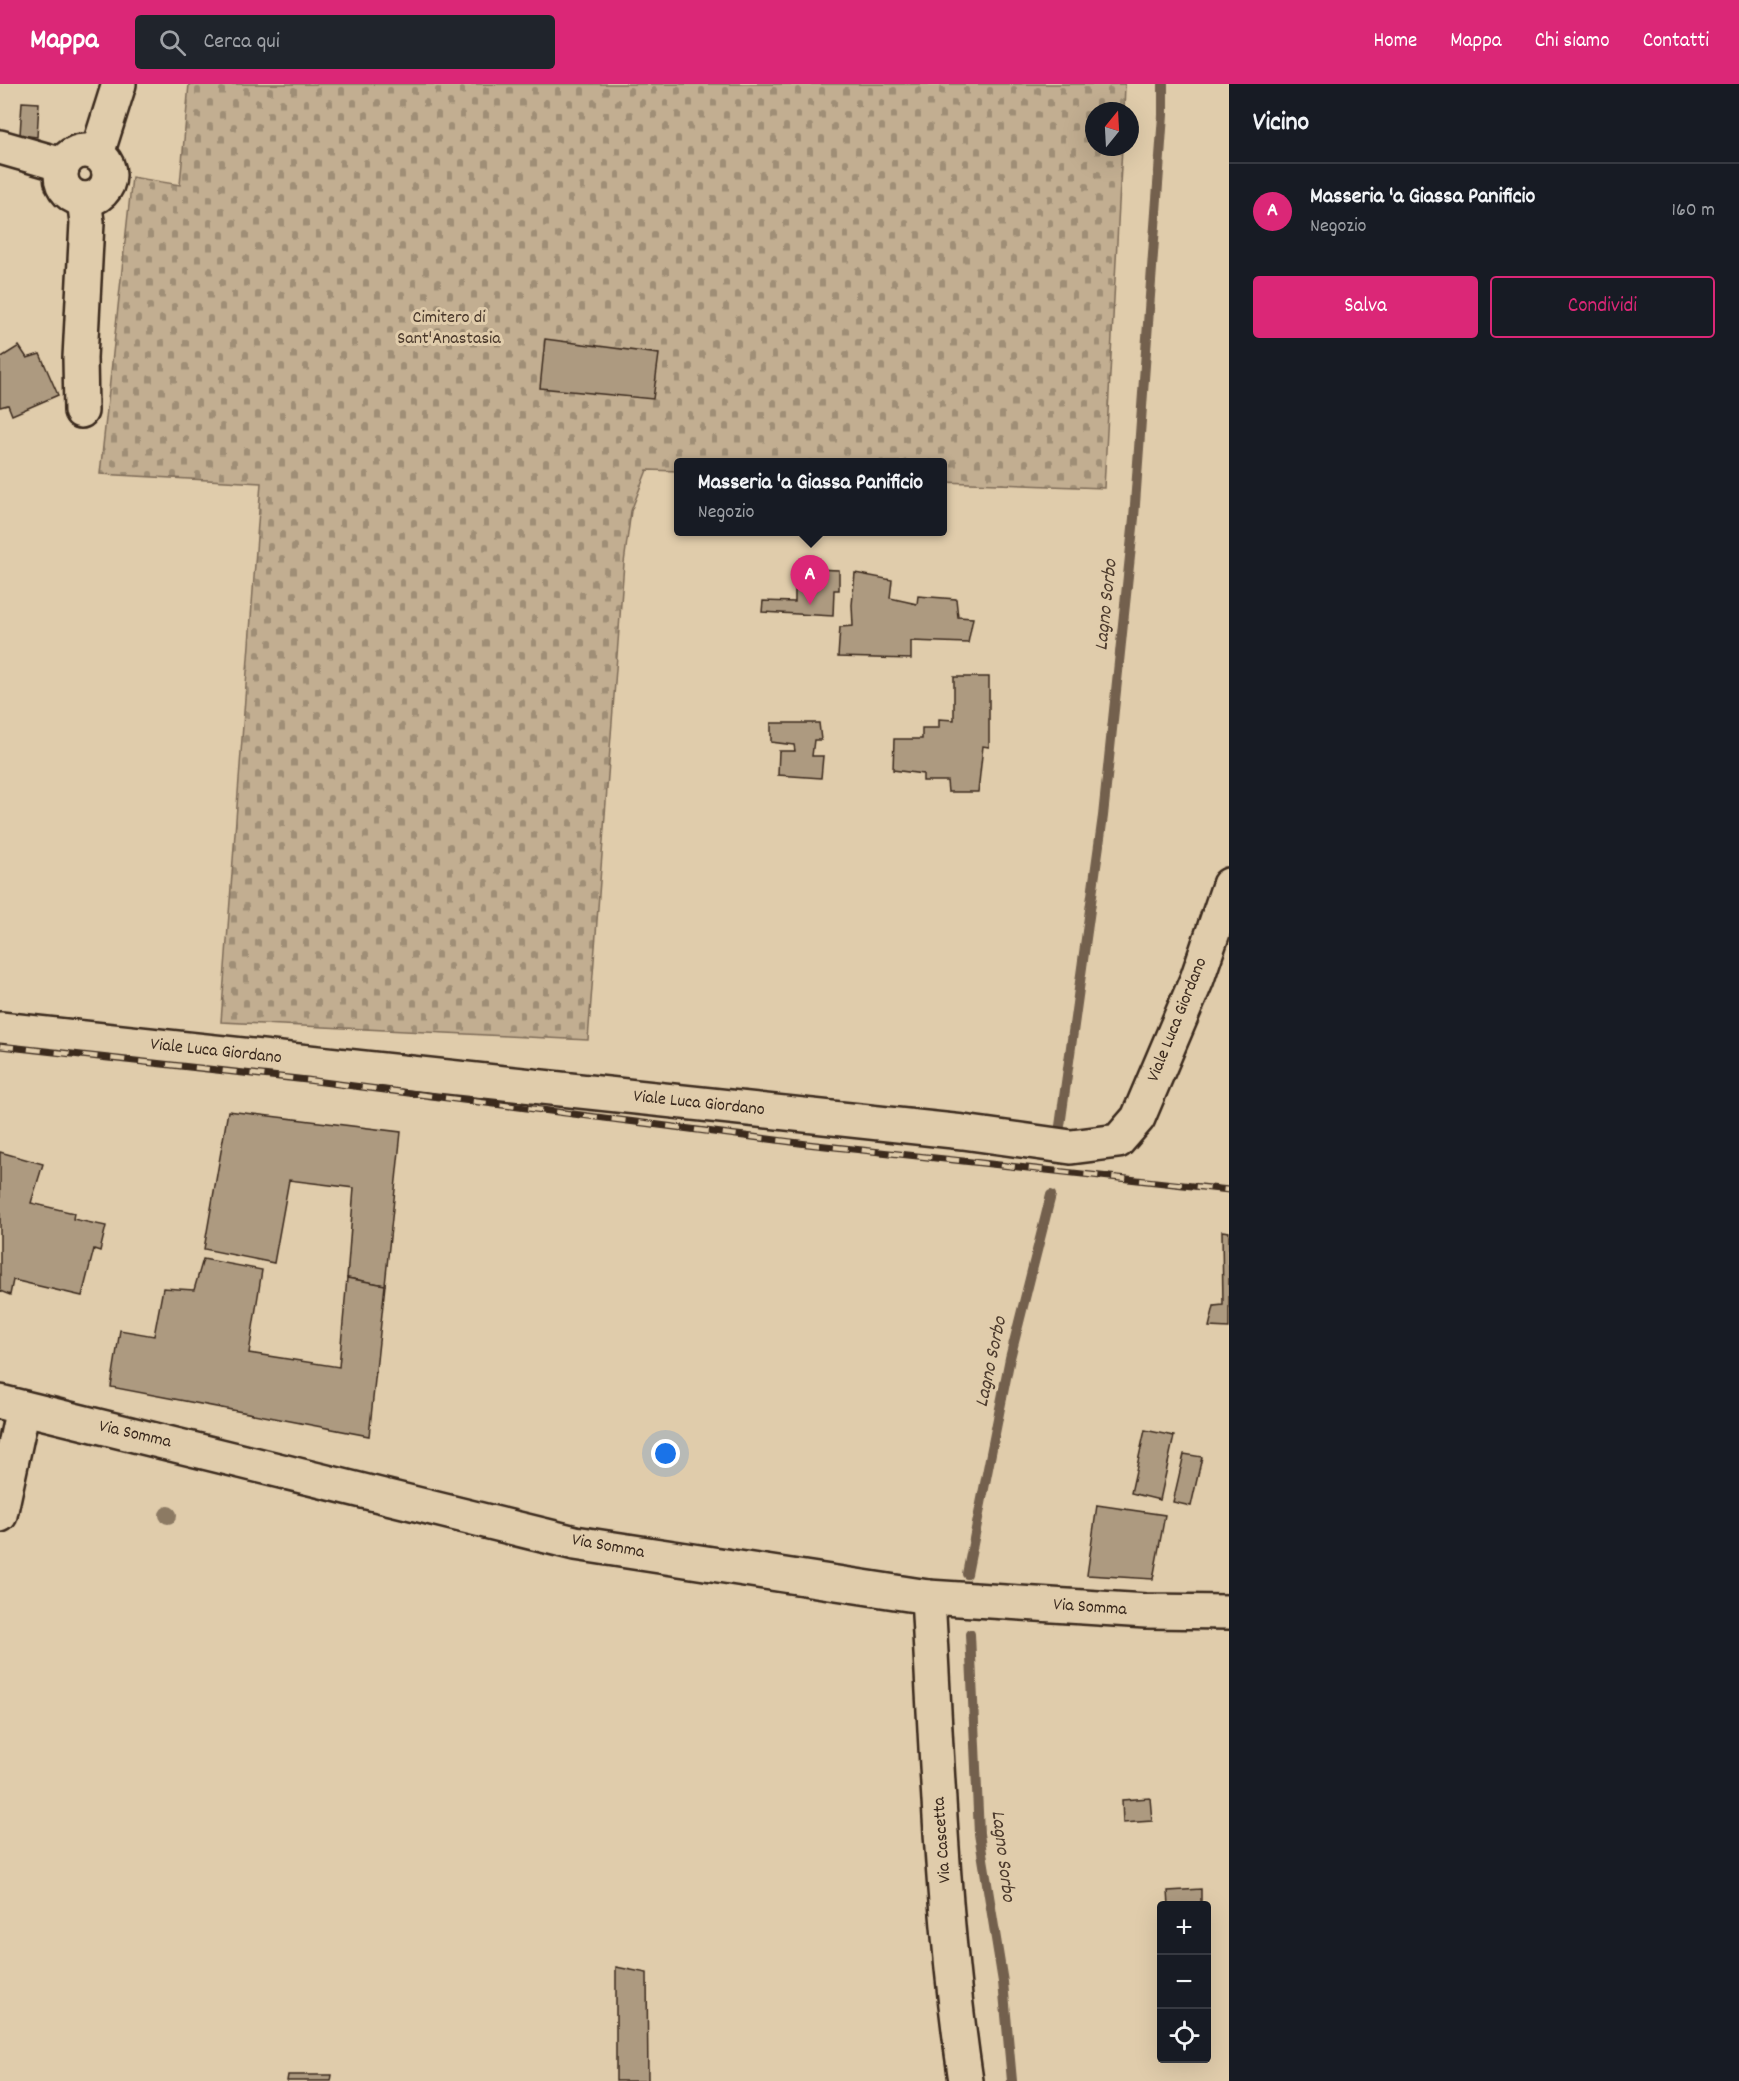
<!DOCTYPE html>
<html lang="it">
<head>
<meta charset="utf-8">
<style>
  :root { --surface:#171b24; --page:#20242c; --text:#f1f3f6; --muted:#9ea1a6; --line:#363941; --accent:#db2777 }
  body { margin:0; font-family:Dekko,sans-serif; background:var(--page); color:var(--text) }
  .controls { position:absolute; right:18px; bottom:18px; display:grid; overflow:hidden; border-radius:6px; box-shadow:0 6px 24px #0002 }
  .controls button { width:54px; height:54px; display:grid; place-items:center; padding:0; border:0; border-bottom:2px solid var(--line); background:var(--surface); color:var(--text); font:30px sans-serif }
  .compass { position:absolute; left:1085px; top:18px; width:54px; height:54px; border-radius:50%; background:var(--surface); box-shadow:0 6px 24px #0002; rotate:18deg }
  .you { position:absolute; left:666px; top:1370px; width:21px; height:21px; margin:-15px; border:4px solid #fff; border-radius:50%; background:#1a73e8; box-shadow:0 0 0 9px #1a73e833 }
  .badge { display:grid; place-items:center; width:39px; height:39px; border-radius:50%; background:var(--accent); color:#fff; font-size:20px; font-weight:700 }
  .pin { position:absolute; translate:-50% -50px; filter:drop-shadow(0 2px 3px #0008) }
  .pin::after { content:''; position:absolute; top:32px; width:21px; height:18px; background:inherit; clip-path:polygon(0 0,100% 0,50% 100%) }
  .popup { position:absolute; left:674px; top:374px; width:273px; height:78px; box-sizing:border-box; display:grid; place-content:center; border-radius:6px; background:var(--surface); filter:drop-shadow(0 2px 4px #0005); font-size:20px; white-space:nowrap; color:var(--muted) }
  .popup b { font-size:22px; color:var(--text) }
  .popup::after { content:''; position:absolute; left:50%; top:100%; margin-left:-12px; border:12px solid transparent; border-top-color:var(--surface) }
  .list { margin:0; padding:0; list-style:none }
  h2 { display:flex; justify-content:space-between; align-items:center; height:78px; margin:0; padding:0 24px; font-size:26px }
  h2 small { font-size:20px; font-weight:400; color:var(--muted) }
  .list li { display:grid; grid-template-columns:39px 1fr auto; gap:18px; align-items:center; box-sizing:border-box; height:96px; padding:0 24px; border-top:2px solid var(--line) }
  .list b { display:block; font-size:22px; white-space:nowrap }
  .list p { margin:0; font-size:20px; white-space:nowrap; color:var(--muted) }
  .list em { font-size:20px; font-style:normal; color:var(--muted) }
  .actions { display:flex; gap:12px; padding:18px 24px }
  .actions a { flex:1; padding:14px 0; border:2px solid var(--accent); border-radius:6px; text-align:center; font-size:21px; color:var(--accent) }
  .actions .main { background:var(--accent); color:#fff }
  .icon { flex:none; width:33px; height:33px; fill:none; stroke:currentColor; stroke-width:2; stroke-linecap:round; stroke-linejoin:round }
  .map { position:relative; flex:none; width:1229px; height:1997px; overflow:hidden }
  header { display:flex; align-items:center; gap:36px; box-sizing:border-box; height:84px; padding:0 30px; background:var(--accent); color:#fff }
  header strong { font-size:28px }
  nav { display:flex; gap:33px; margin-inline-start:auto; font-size:21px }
  .search { width:420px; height:54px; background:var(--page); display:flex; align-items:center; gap:15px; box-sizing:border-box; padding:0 21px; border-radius:6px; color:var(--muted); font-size:22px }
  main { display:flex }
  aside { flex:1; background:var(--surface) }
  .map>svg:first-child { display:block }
  .cemetery { fill:url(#cemetery-stones); stroke:#7e6c58; stroke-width:1.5 }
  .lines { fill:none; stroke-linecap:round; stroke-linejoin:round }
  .stream { stroke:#73614e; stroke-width:10 }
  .building { fill:#ad9a80; stroke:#3b2a1e; stroke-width:1.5 }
  .minor-casing { stroke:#3b2a1e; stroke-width:38 }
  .minor { stroke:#e0ccab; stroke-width:33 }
  .rail-casing { stroke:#3b2a1e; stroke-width:7 }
  .rail { stroke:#e0ccab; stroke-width:4.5; stroke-dasharray:14; stroke-linecap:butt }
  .tree { fill:#8c7a64 }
  .labels { text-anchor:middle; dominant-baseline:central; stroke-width:6; stroke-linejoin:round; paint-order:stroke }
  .park-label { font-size:18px; fill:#48372a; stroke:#e0ccab }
  .street-label { font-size:18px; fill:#3b2a1e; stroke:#e0ccab }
  .water-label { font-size:20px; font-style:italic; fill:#4e3c2e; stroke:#e0ccab }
</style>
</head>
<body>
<header>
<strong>Mappa</strong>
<div class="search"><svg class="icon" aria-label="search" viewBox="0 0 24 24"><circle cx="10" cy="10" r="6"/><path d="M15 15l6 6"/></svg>Cerca qui</div>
<nav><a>Home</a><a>Mappa</a><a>Chi siamo</a><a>Contatti</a></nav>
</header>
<main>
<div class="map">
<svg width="1229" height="1997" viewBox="0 0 1229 1997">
  <defs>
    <pattern id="cemetery-stones" width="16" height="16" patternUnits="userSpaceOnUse" patternTransform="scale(1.5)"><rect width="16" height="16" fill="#c2ae91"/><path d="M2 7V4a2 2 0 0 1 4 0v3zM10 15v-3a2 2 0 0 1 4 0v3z" fill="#9f8e76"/></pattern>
  </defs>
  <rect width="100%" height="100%" fill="#e0ccab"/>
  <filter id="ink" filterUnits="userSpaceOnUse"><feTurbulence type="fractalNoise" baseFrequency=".0167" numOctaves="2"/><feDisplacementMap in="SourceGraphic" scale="12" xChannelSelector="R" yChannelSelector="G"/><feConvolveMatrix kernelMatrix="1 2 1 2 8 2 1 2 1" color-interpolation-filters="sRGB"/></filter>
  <g filter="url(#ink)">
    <!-- cemetery -->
    <polygon class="cemetery" points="189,0 1125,0 1124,27 1094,27 1094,63 1122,63 1104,404 942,398 942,378 678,378 678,387 647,386 631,427 624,479 588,956 221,938 261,399 100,390 132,93 180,101"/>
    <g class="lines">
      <!-- stream -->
      <g class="stream">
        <polyline points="1060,1042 1103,732 1134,434 1163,31 1163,0"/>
        <polyline points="967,1490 1010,1274 1051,1111"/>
        <polyline points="970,1550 979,1750 1003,1898 1012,1997"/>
      </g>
    </g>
    <!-- building -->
    <g class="building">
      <polygon points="22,18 39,19 37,53 20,51"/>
      <polygon points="545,255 659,270 653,315 540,304"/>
      <polygon points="19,262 27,274 40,270 58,311 12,331 8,321 0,323 0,274"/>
      <polygon points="813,485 839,486 839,506 834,506 833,532 762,528 763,517 795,518 795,489 813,489"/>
      <polygon points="855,489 892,496 890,514 917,520 918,512 956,515 958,533 973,534 968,559 911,557 911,575 838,573 840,543 853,542 852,521"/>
      <polygon points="954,593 989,593 989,663 983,662 978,708 948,708 947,697 923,697 923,690 893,686 894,655 922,655 922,644 939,644 939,635 954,636"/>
      <polygon points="771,639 819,639 821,656 814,656 812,672 823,672 821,694 778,691 779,667 795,667 794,661 771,658"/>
      <polygon points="228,1027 401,1048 385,1201 347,1194 354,1104 289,1096 274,1179 204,1165"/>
      <polygon points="0,1068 43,1080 31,1119 74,1129 73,1135 106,1142 100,1167 94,1165 82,1212 13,1196 10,1211 0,1207"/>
      <polygon points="1222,1147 1229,1148 1229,1244 1209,1243 1214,1222 1223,1221"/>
      <polygon points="203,1175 262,1186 249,1269 339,1283 347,1194 385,1201 369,1352 111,1303 120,1246 154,1252 163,1204 194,1206"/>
      <polygon points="1145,1346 1174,1352 1160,1416 1131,1409"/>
      <polygon points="1184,1370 1202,1373 1191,1422 1173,1418"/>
      <polygon points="1097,1421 1165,1431 1153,1495 1087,1491"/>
      <polygon points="1150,1714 1152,1737 1123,1739 1122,1716"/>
      <polygon points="1201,1805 1201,1822 1169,1822 1168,1807"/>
      <polygon points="616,1883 647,1889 648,1997 616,1997"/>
      <polygon points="288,1991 332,1991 331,1997 287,1997"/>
    </g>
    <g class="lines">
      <defs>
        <g id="minor">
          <polyline points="0,63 63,81"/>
          <circle cx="85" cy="91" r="24"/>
          <polyline points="97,70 119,0"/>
          <polyline points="81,327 80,274 87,138 84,115"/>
          <polyline points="0,945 963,1048 1071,1063 1118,1057 1138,1034 1197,895 1229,801"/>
          <polyline points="0,1318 575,1459 928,1513 1146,1527 1229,1528"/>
          <polyline points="0,1431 23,1324"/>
          <path d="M928 1513C937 1674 942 1837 966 1997"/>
        </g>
      </defs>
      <!-- minor casing -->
      <use href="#minor" class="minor-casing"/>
      <!-- minor -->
      <use href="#minor" class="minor"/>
      <defs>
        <polyline id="rail" points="0,962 307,996 807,1060 1229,1106"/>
      </defs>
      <!-- rail casing -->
      <use href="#rail" class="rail-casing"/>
      <!-- rail -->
      <use href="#rail" class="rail"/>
    </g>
    <!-- trees -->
    <circle class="tree" cx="168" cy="1431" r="9"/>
  </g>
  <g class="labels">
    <!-- park labels -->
    <g class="park-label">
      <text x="449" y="234">Cimitero di<tspan x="449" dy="21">Sant'Anastasia</tspan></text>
    </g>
    <!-- street labels -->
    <g class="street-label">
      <text transform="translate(1178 936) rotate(-68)">Viale Luca Giordano</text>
      <text transform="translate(216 968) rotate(6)">Viale Luca Giordano</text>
      <text transform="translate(699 1020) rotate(6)">Viale Luca Giordano</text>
      <text transform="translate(135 1351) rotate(13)">Via Somma</text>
      <text transform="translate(608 1463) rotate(10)">Via Somma</text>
      <text transform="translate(1090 1524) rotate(4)">Via Somma</text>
      <text transform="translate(943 1756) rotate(-94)">Via Cascetta</text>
    </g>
    <!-- water labels -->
    <g class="water-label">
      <text transform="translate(1107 521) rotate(-84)">Lagno Sorbo</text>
      <text transform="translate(992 1278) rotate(-78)">Lagno Sorbo</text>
      <text transform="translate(1002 1772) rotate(83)">Lagno Sorbo</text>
    </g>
  </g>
</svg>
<div class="controls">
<button>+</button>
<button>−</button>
<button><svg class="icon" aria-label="locate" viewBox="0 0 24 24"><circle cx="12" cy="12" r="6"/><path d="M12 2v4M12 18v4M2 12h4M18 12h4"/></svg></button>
</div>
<svg class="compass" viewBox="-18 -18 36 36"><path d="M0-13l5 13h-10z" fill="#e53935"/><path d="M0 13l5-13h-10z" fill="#9ea1a6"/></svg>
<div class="you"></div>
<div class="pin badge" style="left:810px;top:521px">A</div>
<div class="popup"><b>Masseria 'a Giassa Panificio</b>Negozio</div>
</div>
<aside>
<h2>Vicino<small></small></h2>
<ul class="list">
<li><span class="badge">A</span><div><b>Masseria 'a Giassa Panificio</b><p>Negozio</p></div><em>160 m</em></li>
</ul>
<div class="actions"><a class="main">Salva</a><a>Condividi</a></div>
</aside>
</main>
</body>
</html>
